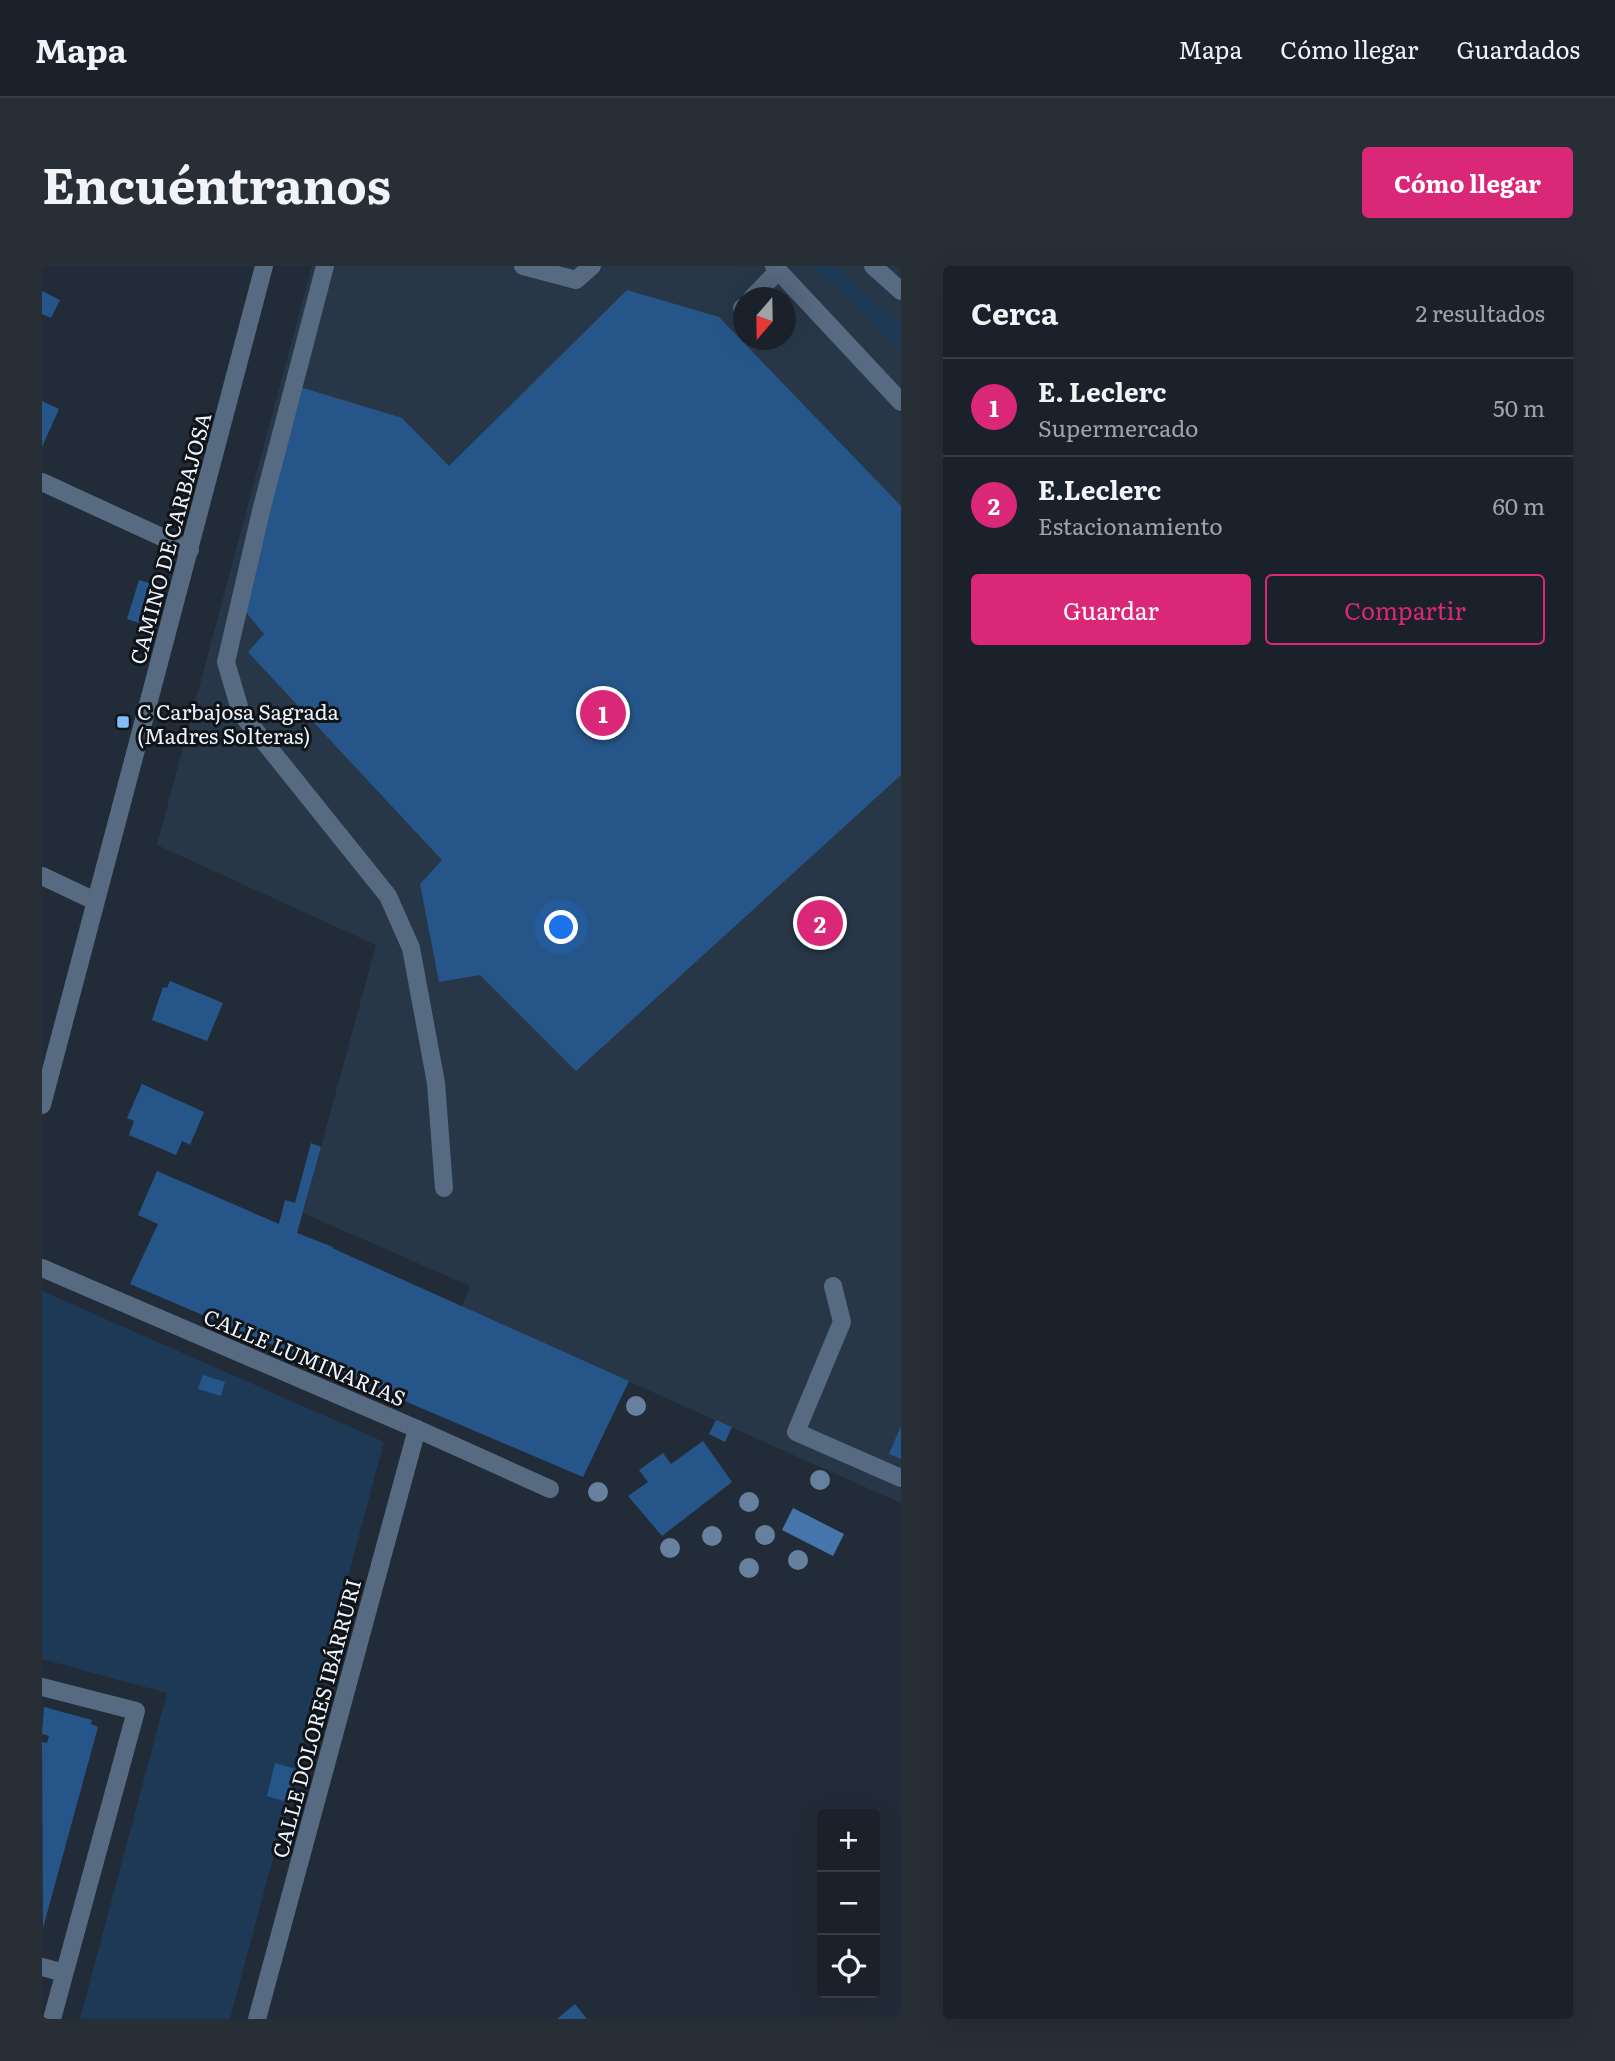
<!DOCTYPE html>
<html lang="es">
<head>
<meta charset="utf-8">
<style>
  :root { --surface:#1a212a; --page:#272e36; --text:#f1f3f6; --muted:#9fa3a8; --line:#383e47; --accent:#db2777 }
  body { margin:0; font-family:Literata,serif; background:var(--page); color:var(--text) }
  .controls { position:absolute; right:21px; bottom:21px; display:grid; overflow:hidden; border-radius:7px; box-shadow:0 7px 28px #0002 }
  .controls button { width:63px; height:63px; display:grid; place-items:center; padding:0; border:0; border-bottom:2px solid var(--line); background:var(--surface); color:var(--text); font:35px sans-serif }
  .compass { position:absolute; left:691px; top:21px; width:63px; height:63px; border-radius:50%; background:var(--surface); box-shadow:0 7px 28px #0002; rotate:200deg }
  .you { position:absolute; left:520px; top:662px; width:24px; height:24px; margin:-18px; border:5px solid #fff; border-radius:50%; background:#1a73e8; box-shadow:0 0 0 10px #1a73e833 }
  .badge { display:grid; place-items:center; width:46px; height:46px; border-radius:50%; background:var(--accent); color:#fff; font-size:23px; font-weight:700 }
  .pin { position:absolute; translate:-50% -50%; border:4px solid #fff; box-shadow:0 2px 7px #0006 }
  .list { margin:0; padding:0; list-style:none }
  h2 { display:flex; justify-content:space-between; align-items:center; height:91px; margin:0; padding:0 28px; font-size:30px }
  h2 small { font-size:23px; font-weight:400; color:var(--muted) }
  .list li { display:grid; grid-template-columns:46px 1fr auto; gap:21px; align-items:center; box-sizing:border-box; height:98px; padding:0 28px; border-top:2px solid var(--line) }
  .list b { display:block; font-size:26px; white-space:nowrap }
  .list p { margin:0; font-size:23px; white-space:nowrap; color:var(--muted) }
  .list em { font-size:23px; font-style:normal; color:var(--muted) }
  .actions { display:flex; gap:14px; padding:21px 28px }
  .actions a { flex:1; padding:16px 0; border:2px solid var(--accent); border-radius:7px; text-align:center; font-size:24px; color:var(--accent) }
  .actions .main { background:var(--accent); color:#fff }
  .icon { flex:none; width:38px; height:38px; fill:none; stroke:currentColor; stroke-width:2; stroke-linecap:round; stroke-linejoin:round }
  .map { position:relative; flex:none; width:859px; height:1753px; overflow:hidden; border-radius:7px }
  header { display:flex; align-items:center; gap:42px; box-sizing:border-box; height:98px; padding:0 35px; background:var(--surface); border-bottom:2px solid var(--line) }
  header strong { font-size:33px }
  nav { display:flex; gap:38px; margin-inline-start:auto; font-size:24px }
  .intro { display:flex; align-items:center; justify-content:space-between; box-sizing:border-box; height:168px; padding:0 42px }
  h1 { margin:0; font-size:49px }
  .button { padding:18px 32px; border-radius:7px; background:var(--accent); color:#fff; font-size:24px; font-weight:700 }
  main { display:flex; gap:42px; padding:0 42px }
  aside { flex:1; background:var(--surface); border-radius:7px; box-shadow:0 7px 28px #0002 }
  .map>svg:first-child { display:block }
  .built { fill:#283748; fill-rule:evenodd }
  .green { fill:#1e3956 }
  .water { fill:#4575aa }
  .building { fill:#265689 }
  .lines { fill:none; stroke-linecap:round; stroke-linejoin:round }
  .service { stroke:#566a81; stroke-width:18 }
  .pedestrian { stroke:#566a81; stroke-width:18 }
  .minor { stroke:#566a81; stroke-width:18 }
  .tree { fill:#66809e }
  .poi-dot { fill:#83bcfb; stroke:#101419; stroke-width:2.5 }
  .labels { text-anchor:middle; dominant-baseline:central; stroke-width:6; stroke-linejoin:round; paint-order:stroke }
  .street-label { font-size:21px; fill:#edf4fb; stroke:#101419 }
  .poi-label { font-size:21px; fill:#edf4fb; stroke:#101419; text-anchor:start }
</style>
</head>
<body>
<header>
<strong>Mapa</strong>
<nav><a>Mapa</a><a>Cómo llegar</a><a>Guardados</a></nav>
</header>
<div class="intro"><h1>Encuéntranos</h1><a class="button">Cómo llegar</a></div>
<main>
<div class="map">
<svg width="859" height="1753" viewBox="0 0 859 1753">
  <rect width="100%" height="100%" fill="#222c38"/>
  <!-- built -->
  <path class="built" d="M270 0H859V1237L420 1041 428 1020 261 947 334 679 115 579ZM702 32H744V74H702Z"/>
  <!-- green -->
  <g class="green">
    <polygon points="769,0 791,0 859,59 859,86 824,48"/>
    <polygon points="0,1025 342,1176 188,1753 38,1753 125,1427 0,1393"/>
  </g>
  <!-- water -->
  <polygon class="water" points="751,1242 802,1268 791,1290 740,1264"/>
  <!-- building -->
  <g class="building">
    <polygon points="585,24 677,51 859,240 859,509 534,805 438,709 397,716 378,618 400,594 206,386 222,368 203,345 258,121 360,152 407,200"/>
    <polygon points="0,25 18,34 9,52 0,48"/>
    <polygon points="0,135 17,143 0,181"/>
    <polygon points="97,314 107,317 97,357 85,353"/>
    <polygon points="128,715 181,737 165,775 110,754 121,721 125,722"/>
    <polygon points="100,818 162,846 148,879 140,875 134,889 87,869 92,855 85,852"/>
    <polygon points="269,877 279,881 255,967 291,981 290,982 587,1115 541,1211 88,1018 116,958 96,949 115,905 237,958 243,934 253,937"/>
    <polygon points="161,1109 183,1116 179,1130 156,1123"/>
    <polygon points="674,1154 690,1161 683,1176 667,1168"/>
    <polygon points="859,1160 859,1193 847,1188"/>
    <polygon points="661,1175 690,1216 620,1270 586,1230 606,1216 597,1204 621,1187 629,1198"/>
    <polygon points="2,1441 50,1454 49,1458 56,1461 1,1662 0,1476 5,1477 7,1470 0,1468"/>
    <polygon points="233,1497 254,1503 245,1536 225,1530"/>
    <polygon points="533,1738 545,1753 515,1753"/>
  </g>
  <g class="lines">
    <!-- service -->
    <g class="service">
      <polyline points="283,0 219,245 184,396 199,447 346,630 369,682 394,817 402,922"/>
      <polyline points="481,0 534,14 550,0"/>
      <polyline points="732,0 859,136"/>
      <polyline points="710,32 736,5"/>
      <polyline points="700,42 702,41"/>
      <polyline points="791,1020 800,1056 754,1166 859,1212"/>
    </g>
    <!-- pedestrian -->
    <polyline class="pedestrian" points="215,1753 338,1299"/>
    <!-- minor -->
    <g class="minor">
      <polyline points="831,0 859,25"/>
      <polyline points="0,216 148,284"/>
      <polyline points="0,610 53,635"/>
      <polyline points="0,839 222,0"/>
      <polyline points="0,1002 375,1163 508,1223"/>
      <polyline points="338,1299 375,1163"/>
      <polyline points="0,1421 94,1445 10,1753"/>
      <polyline points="0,1701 22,1707"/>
    </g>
  </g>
  <!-- trees -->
  <g class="tree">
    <circle cx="594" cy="1140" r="10"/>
    <circle cx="778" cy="1214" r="10"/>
    <circle cx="556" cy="1226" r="10"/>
    <circle cx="707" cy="1236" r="10"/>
    <circle cx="723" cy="1269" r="10"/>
    <circle cx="670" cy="1270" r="10"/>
    <circle cx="628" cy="1282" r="10"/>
    <circle cx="756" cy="1294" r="10"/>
    <circle cx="707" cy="1302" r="10"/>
  </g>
  <!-- markers -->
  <rect class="poi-dot" x="74" y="449" width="14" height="14" rx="3.5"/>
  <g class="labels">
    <!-- street labels -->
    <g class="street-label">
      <text transform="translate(127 272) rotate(-75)">CAMINO DE CARBAJOSA</text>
      <text transform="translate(263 1090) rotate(23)">CALLE LUMINARIAS</text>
      <text transform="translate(273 1452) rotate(-75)">CALLE DOLORES IBÁRRURI</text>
    </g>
    <!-- poi labels -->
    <g class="poi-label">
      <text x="95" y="444">C Carbajosa Sagrada<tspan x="95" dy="24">(Madres Solteras)</tspan></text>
    </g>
  </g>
</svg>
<div class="controls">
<button>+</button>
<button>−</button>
<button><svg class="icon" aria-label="locate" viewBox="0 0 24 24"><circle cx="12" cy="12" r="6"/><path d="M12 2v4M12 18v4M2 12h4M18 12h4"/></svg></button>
</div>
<svg class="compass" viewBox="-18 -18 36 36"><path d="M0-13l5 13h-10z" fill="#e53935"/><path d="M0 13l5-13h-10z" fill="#9fa3a8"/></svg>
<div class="you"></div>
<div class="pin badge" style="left:561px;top:447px">1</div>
<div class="pin badge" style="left:778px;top:657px">2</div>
</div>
<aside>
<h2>Cerca<small>2 resultados</small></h2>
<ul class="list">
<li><span class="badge">1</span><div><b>E. Leclerc</b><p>Supermercado</p></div><em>50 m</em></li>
<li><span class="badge">2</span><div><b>E.Leclerc</b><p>Estacionamiento</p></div><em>60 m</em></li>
</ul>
<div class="actions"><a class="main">Guardar</a><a>Compartir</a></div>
</aside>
</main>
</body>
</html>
